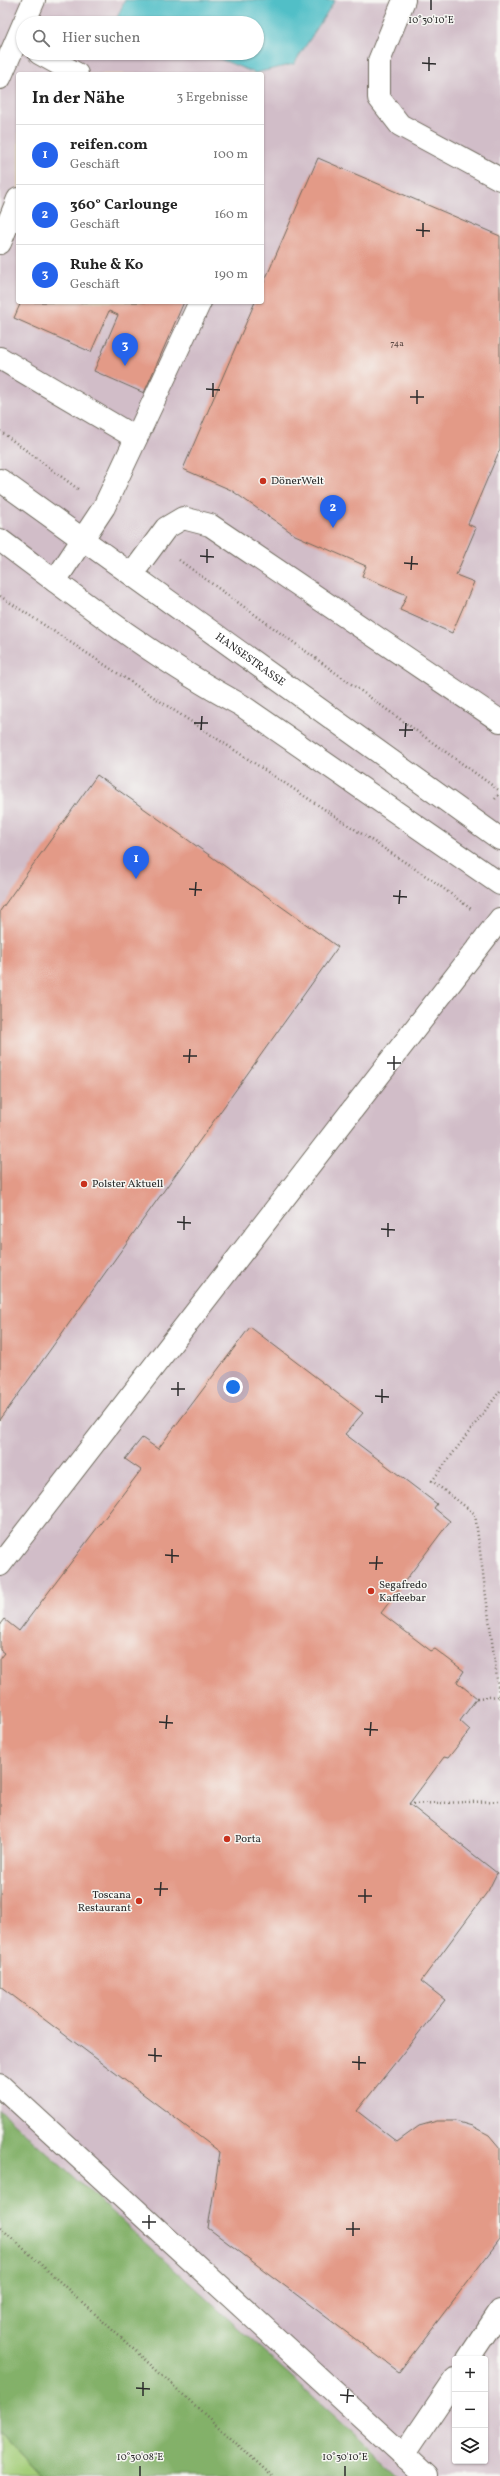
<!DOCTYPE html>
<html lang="de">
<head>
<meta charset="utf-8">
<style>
  :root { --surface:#fff; --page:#f2f2f2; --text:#222; --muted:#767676; --line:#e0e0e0; --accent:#2563eb }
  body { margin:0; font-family:Vollkorn,serif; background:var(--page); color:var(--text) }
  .controls { position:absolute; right:12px; bottom:12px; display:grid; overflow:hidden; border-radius:4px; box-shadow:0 1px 3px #0004 }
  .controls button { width:36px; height:36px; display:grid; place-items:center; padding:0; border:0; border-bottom:1px solid var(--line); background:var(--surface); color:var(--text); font:20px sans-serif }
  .you { position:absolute; left:233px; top:1387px; width:14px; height:14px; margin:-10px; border:3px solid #fff; border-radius:50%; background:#1a73e8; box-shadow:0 0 0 6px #1a73e833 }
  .badge { display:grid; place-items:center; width:26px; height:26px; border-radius:50%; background:var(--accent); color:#fff; font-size:13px; font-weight:700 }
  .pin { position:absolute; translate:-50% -33px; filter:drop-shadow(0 1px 2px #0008) }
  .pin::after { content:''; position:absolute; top:21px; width:14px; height:12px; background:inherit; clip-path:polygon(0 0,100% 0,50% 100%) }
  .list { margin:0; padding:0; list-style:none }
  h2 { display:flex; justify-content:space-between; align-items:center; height:52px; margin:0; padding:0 16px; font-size:17px }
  h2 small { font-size:13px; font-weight:400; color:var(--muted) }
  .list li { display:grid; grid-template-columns:26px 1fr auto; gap:12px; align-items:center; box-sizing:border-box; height:60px; padding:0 16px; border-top:1px solid var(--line) }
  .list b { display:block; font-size:15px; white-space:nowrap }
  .list p { margin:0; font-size:13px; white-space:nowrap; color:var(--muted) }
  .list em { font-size:13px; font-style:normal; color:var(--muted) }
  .icon { flex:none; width:22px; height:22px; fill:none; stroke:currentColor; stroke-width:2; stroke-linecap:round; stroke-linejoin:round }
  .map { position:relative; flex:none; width:500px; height:2476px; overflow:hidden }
  .search { position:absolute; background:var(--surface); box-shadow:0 1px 3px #0004; left:16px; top:16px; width:248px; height:44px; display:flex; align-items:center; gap:10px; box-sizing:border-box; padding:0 14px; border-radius:22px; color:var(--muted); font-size:15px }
  .panel { position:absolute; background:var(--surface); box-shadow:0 1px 3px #0004; left:16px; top:72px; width:248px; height:232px; border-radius:4px }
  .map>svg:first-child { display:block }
  .industrial { fill:#d1bdc8; fill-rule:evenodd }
  .green { fill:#a4ce79; stroke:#687c52 }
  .forest { fill:#83b169; stroke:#576e4a }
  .water { fill:#51bfc7; stroke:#3e7579 }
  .building { fill:#e39a87 }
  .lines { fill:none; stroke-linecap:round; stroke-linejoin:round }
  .minor-casing { stroke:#6f695d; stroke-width:24 }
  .major-casing { stroke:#6f695d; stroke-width:24 }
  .path { stroke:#6f695d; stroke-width:2.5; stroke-dasharray:1 3; stroke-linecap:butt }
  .minor { stroke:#fff; stroke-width:22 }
  .major { stroke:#fff; stroke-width:22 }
  .ticks { fill:none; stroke:#2b2b2b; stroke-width:1.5 }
  .poi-dot { fill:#c8321e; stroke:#f6f6f2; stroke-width:1.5 }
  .labels { text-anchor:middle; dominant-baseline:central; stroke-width:3; stroke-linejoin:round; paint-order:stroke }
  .number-label { font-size:9px; fill:#594742 }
  .poi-label { font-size:11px; fill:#2b2b2b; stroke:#f6f6f2; text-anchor:start }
  .street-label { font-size:11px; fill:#2b2b2b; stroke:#f6f6f2 }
  .ticks-label { font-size:10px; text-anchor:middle; fill:#2b2b2b; stroke:#f6f6f2; stroke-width:3; stroke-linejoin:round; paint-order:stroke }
</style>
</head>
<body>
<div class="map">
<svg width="500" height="2476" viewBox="0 0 500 2476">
  <rect width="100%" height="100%" fill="#f6f6f2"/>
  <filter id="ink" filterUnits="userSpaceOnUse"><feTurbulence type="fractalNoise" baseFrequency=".025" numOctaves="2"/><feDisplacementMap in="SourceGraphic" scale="8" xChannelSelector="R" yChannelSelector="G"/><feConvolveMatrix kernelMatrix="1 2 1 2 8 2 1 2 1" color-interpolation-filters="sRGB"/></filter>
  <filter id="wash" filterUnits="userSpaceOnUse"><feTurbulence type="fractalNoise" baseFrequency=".012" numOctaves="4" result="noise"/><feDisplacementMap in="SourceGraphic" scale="16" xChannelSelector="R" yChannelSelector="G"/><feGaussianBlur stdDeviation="0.9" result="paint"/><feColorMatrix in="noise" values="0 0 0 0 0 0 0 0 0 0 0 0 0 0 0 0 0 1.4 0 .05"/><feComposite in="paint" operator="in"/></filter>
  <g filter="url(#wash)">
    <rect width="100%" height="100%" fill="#eddcba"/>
    <!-- industrial -->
    <path class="industrial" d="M0 0H500V2476H400L0 2110ZM23 23H257V53H23ZM18 74H262V302H18ZM455 2359H485V2461H455Z"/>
    <!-- green -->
    <polygon class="green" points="0,2433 40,2476 0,2476"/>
    <!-- forest -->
    <polygon class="forest" points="0,2110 400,2476 40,2476 0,2433"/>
    <!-- water -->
    <polygon class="water" points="125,0 335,0 294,64 255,73 205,53 257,53 257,23 129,23 117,18"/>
    <g id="blocks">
      <!-- building -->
      <g class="building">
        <polygon points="318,158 500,236 500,449 468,524 476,528 456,575 474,582 452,633 400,610 407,595 362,576 366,566 295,535 231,490 183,469 255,302 262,302 262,287"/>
        <polygon points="21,302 184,302 144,393 94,371 118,315 109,311 91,352 14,318"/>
        <polygon points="97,775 338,947 0,1420 0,911"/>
        <polygon points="250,1327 363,1413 345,1434 437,1504 434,1508 450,1521 381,1613 431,1651 435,1649 464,1671 457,1682 477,1698 460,1721 470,1730 448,1758 444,1757 409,1804 497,1873 488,1891 421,1981 445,2000 357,2111 397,2142 419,2126 437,2121 455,2121 472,2126 489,2135 500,2148 500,2239 399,2372 208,2228 220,2152 0,1986 0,1658 4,1653 0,1650 0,1624 4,1619 19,1631 141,1470 125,1459 142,1438 158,1449"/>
      </g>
    </g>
  </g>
  <g filter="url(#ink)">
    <use href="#blocks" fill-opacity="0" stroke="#6f695d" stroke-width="1"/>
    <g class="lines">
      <defs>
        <g id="minor">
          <polyline points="404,0 379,61 379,98 400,125 500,179"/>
          <polyline points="24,23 34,0"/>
          <polyline points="39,53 77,74"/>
          <polyline points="0,78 23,25"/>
          <polyline points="0,243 18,199"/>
          <polyline points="0,358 136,438"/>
          <polyline points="132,574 166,528 183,518 210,525 500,721"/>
          <polyline points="55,581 104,507 200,302"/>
          <polyline points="0,1565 500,919"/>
          <polyline points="0,2085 426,2476"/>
          <polyline points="468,2359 500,2311"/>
          <polyline points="403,2456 455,2379"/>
        </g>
        <g id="major">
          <path id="s1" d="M0 480 500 839"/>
          <path d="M0 540C78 598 155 659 241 705L500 884"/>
        </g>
      </defs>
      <!-- minor casing -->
      <use href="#minor" class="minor-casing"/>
      <!-- major casing -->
      <use href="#major" class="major-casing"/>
      <!-- path -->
      <g class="path">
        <polyline points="0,431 78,489"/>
        <polyline points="179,560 500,791"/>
        <polyline points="0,596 432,880 471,909"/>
        <polyline points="495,799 500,793"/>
        <polyline points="500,1391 432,1481 475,1514 500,1701"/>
        <polyline points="477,1698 499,1696"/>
        <polyline points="409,1804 500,1801"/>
        <polyline points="0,2227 272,2476"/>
      </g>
      <!-- minor -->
      <use href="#minor" class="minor"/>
      <!-- major -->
      <use href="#major" class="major"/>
    </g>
  </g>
  <!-- ticks -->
  <path class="ticks" d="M431 10V0M422 63 436 64M429 71V57M416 230 430 231M423 237V223M206 389 220 390M213 397V383M410 397H424M417 404V390M200 556 214 557M207 563V549M404 563 418 564M411 570 412 556M194 723H208M201 730 202 716M399 730H413M405 737 406 723M189 889 202 890M195 896 196 882M393 896 407 897M399 904 400 890M183 1056H197M189 1063 190 1049M387 1063H401M394 1070V1056M177 1222 191 1223M381 1229 395 1230M184 1230V1216M388 1237V1223M171 1389H185M178 1396V1382M375 1396 389 1397M382 1403V1389M165 1555 179 1556M172 1563V1549M369 1563H383M376 1570 377 1556M159 1722 173 1723M166 1729 167 1715M364 1729 378 1730M370 1736 371 1722M154 1889H168M160 1896 161 1882M358 1896H372M365 1903V1889M148 2055 162 2056M155 2062V2048M352 2062 366 2063M359 2070V2056M142 2222H156M149 2229V2215M346 2229H360M353 2236V2222M136 2388 150 2389M340 2395 354 2396M143 2396V2382M347 2403 348 2389M140 2476V2466M345 2476V2466"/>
  <!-- markers -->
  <g class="poi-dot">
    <circle cx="263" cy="481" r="4"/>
    <circle cx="84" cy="1184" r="4"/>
    <circle cx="371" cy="1591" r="4"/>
    <circle cx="227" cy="1839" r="4"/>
    <circle cx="139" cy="1901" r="4"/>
  </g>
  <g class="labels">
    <!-- number labels -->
    <g class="number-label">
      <text x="397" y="343">74a</text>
    </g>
    <!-- poi labels -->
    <g class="poi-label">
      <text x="271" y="481">DönerWelt</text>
      <text x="92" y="1184">Polster Aktuell</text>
      <text x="379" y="1585">Segafredo<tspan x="379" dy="13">Kaffeebar</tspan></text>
      <text x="235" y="1839">Porta</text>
      <text x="131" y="1895" text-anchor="end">Toscana<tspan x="131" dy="13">Restaurant</tspan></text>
    </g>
    <!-- street labels -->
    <g class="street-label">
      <text stroke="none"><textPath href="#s1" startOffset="308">HANSESTRASSE</textPath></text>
    </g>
  </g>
  <g class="ticks-label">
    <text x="431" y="23">10°30'10"E</text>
    <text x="140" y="2460">10°30'08"E</text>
    <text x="345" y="2460">10°30'10"E</text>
  </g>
</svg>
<div class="controls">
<button>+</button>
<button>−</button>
<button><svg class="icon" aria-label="layers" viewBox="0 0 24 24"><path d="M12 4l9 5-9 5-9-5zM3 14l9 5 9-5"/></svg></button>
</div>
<div class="you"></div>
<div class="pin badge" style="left:136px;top:879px">1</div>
<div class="pin badge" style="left:333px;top:528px">2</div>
<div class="pin badge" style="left:125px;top:366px">3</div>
<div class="search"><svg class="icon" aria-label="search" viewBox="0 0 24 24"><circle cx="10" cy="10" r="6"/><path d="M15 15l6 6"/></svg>Hier suchen</div>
<section class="panel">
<h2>In der Nähe<small>3 Ergebnisse</small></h2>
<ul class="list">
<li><span class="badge">1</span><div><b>reifen.com</b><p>Geschäft</p></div><em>100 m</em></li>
<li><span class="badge">2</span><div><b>360° Carlounge</b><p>Geschäft</p></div><em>160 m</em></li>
<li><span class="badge">3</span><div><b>Ruhe &amp; Ko</b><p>Geschäft</p></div><em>190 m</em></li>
</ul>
</section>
</div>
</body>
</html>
